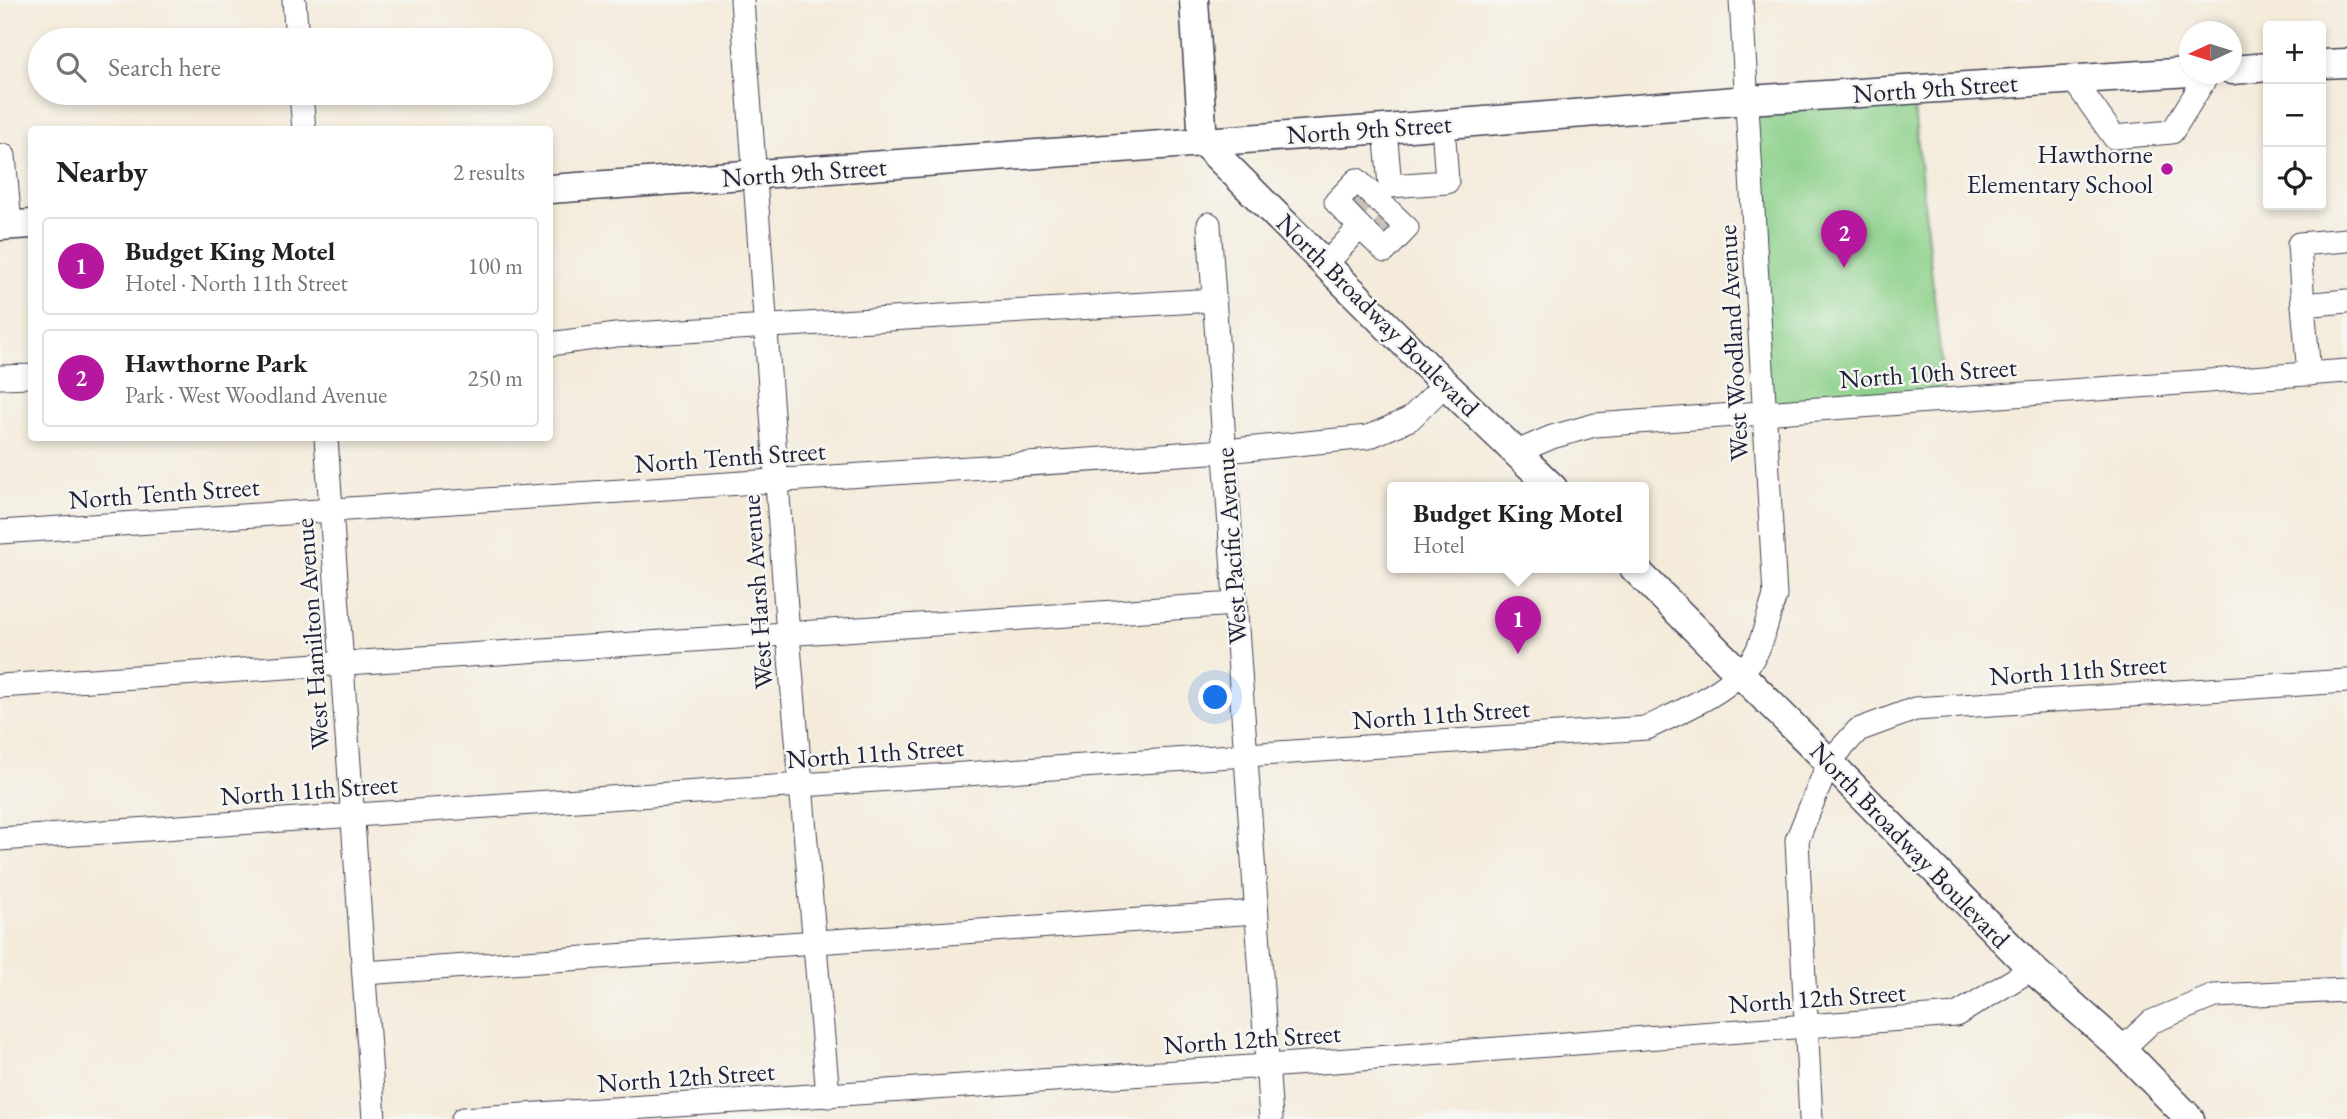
<!DOCTYPE html>
<html lang="en">
<head>
<meta charset="utf-8">
<style>
  :root { --surface:#fff; --page:#f6f6f6; --text:#202124; --muted:#757577; --line:#e0e0e0; --accent:#b5179e }
  body { margin:0; font-family:"EB Garamond",serif; background:var(--page); color:var(--text) }
  .controls { position:absolute; right:21px; top:21px; display:grid; overflow:hidden; border-radius:7px; box-shadow:0 4px 10px #0003 }
  .controls button { width:63px; height:63px; display:grid; place-items:center; padding:0; border:0; border-bottom:2px solid var(--line); background:var(--surface); color:var(--text); font:35px sans-serif }
  .compass { position:absolute; left:2179px; top:21px; width:63px; height:63px; border-radius:50%; background:var(--surface); box-shadow:0 4px 10px #0003; rotate:266deg }
  .you { position:absolute; left:1216px; top:698px; width:24px; height:24px; margin:-18px; border:5px solid #fff; border-radius:50%; background:#1a73e8; box-shadow:0 0 0 10px #1a73e833 }
  .badge { display:grid; place-items:center; width:46px; height:46px; border-radius:50%; background:var(--accent); color:#fff; font-size:23px; font-weight:700 }
  .pin { position:absolute; translate:-50% -58px; filter:drop-shadow(0 2px 4px #0008) }
  .pin::after { content:''; position:absolute; top:37px; width:24px; height:21px; background:inherit; clip-path:polygon(0 0,100% 0,50% 100%) }
  .popup { position:absolute; left:1387px; top:482px; width:262px; height:91px; box-sizing:border-box; display:grid; place-content:center; border-radius:7px; background:var(--surface); filter:drop-shadow(0 2px 5px #0005); font-size:23px; white-space:nowrap; color:var(--muted) }
  .popup b { font-size:26px; color:var(--text) }
  .popup::after { content:''; position:absolute; left:50%; top:100%; margin-left:-14px; border:14px solid transparent; border-top-color:var(--surface) }
  .list { margin:0; padding:0; list-style:none }
  h2 { display:flex; justify-content:space-between; align-items:center; height:91px; margin:0; padding:0 28px; font-size:30px }
  h2 small { font-size:23px; font-weight:400; color:var(--muted) }
  .list li { display:grid; grid-template-columns:46px 1fr auto; gap:21px; align-items:center; box-sizing:border-box; height:98px; margin:0 14px 14px; padding:0 14px; border:2px solid var(--line); border-radius:7px }
  .list b { display:block; font-size:26px; white-space:nowrap }
  .list p { margin:0; font-size:23px; white-space:nowrap; color:var(--muted) }
  .list em { font-size:23px; font-style:normal; color:var(--muted) }
  .icon { flex:none; width:38px; height:38px; fill:none; stroke:currentColor; stroke-width:2; stroke-linecap:round; stroke-linejoin:round }
  .map { position:relative; flex:none; width:2347px; height:1119px; overflow:hidden }
  .search { position:absolute; background:var(--surface); box-shadow:0 4px 10px #0003; left:28px; top:28px; width:525px; height:77px; display:flex; align-items:center; gap:18px; box-sizing:border-box; padding:0 24px; border-radius:38px; color:var(--muted); font-size:26px }
  .panel { position:absolute; background:var(--surface); box-shadow:0 4px 10px #0003; left:28px; top:126px; width:525px; height:315px; border-radius:7px }
  .map>svg:first-child { display:block }
  .green { fill:#8cd08a; stroke:#577962; stroke-width:2 }
  .lines { fill:none; stroke-linecap:round; stroke-linejoin:round }
  .minor-tunnel { stroke:#cac3ba; stroke-width:23; stroke-dasharray:23 11; stroke-linecap:butt }
  .minor-casing { stroke:#424053; stroke-width:25 }
  .major-casing { stroke:#424053; stroke-width:31 }
  .minor { stroke:#fff; stroke-width:23 }
  .major { stroke:#fff; stroke-width:28 }
  .poi-dot { fill:#b5179e; stroke:#f6f6f2; stroke-width:2.5 }
  .labels { text-anchor:middle; dominant-baseline:central; stroke-width:5; stroke-linejoin:round; paint-order:stroke }
  .street-label { font-size:26px; fill:#22223b; stroke:#f6f6f2 }
  .poi-label { font-size:26px; fill:#22223b; stroke:#f6f6f2; text-anchor:end }
</style>
</head>
<body>
<div class="map">
<svg width="2347" height="1119" viewBox="0 0 2347 1119">
  <rect width="100%" height="100%" fill="#f6f6f2"/>
  <filter id="ink" filterUnits="userSpaceOnUse"><feTurbulence type="fractalNoise" baseFrequency=".0143" numOctaves="2"/><feDisplacementMap in="SourceGraphic" scale="14" xChannelSelector="R" yChannelSelector="G"/><feConvolveMatrix kernelMatrix="1 2 1 2 8 2 1 2 1" color-interpolation-filters="sRGB"/></filter>
  <filter id="wash" filterUnits="userSpaceOnUse"><feTurbulence type="fractalNoise" baseFrequency=".00686" numOctaves="4" result="noise"/><feDisplacementMap in="SourceGraphic" scale="28" xChannelSelector="R" yChannelSelector="G"/><feGaussianBlur stdDeviation="1.57" result="paint"/><feColorMatrix in="noise" values="0 0 0 0 0 0 0 0 0 0 0 0 0 0 0 0 0 1.4 0 .05"/><feComposite in="paint" operator="in"/></filter>
  <g filter="url(#wash)">
    <rect width="100%" height="100%" fill="#f4ebda"/>
    <!-- green -->
    <polygon class="green" points="1912,89 1945,400 1764,413 1748,100"/>
  </g>
  <g filter="url(#ink)">
    <g class="lines">
      <!-- minor-tunnel -->
      <g class="minor-tunnel">
        <polyline points="1352,212 1367,196"/>
        <polyline points="1377,236 1391,221"/>
      </g>
      <defs>
        <g id="minor">
          <polyline points="294,0 297,40"/>
          <polyline points="742,0 788,635 828,1096"/>
          <polyline points="2073,79 2114,137 2172,132 2208,74"/>
          <polyline points="301,93 304,130"/>
          <polyline points="1385,129 1390,186 1447,182 1443,124"/>
          <polyline points="0,157 4,156 10,225"/>
          <polyline points="1209,224 1271,1119"/>
          <polyline points="2347,240 2299,244 2303,305 2347,301"/>
          <polyline points="1326,264 1360,227 1336,202 1357,180 1407,228 1385,251 1360,227"/>
          <polyline points="2303,305 2309,374"/>
          <polyline points="550,344 616,335 1215,300"/>
          <polyline points="0,377 32,376"/>
          <polyline points="326,438 374,1119"/>
          <polyline points="1517,452 1552,437 1595,425 2347,371"/>
          <polyline points="0,532 1225,451 1368,437 1410,419 1445,384"/>
          <polyline points="0,686 1235,604"/>
          <path d="M0 839 1647 728C1683 710 1740 688 1758 649 1765 632 1769 613 1775 596L1741 0"/>
          <polyline points="364,973 1256,912"/>
          <polyline points="2122,1049 2151,1022 2214,996 2347,990"/>
          <polyline points="463,1119 1267,1066 1956,1015 2032,969"/>
          <polyline points="1811,1119 1797,840 1829,762 1858,730 1915,709 2347,681"/>
        </g>
        <g id="major">
          <polyline points="1194,0 1203,142"/>
          <polyline points="2321,64 2347,63"/>
          <polyline points="2232,70 2268,67"/>
          <polyline points="1203,142 1445,384 1553,488"/>
          <polyline points="550,189 1385,129 1748,100 2190,72"/>
          <polyline points="0,226 32,224"/>
          <polyline points="1634,568 1829,762 2032,969 2122,1049 2190,1119"/>
        </g>
      </defs>
      <!-- minor casing -->
      <use href="#minor" class="minor-casing"/>
      <!-- major casing -->
      <use href="#major" class="major-casing"/>
      <!-- minor -->
      <use href="#minor" class="minor"/>
      <!-- major -->
      <use href="#major" class="major"/>
    </g>
  </g>
  <!-- markers -->
  <circle class="poi-dot" cx="2167" cy="169" r="7"/>
  <g class="labels">
    <!-- street labels -->
    <g class="street-label">
      <text transform="translate(1935 88) rotate(-4)">North 9th Street</text>
      <text transform="translate(1369 129) rotate(-4)">North 9th Street</text>
      <text transform="translate(804 172) rotate(-4)">North 9th Street</text>
      <text transform="translate(1378 315) rotate(45)">North Broadway Boulevard</text>
      <text transform="translate(1733 343) rotate(-93)">West Woodland Avenue</text>
      <text transform="translate(1928 373) rotate(-4)">North 10th Street</text>
      <text transform="translate(730 457) rotate(-4)">North Tenth Street</text>
      <text transform="translate(164 493) rotate(-4)">North Tenth Street</text>
      <text transform="translate(1231 546) rotate(-94)">West Pacific Avenue</text>
      <text transform="translate(757 592) rotate(-94)">West Harsh Avenue</text>
      <text transform="translate(312 634) rotate(-94)">West Hamilton Avenue</text>
      <text transform="translate(2078 670) rotate(-4)">North 11th Street</text>
      <text transform="translate(1441 714) rotate(-4)">North 11th Street</text>
      <text transform="translate(875 753) rotate(-4)">North 11th Street</text>
      <text transform="translate(309 790) rotate(-4)">North 11th Street</text>
      <text transform="translate(1910 845) rotate(46)">North Broadway Boulevard</text>
      <text transform="translate(1817 998) rotate(-4)">North 12th Street</text>
      <text transform="translate(1252 1039) rotate(-4)">North 12th Street</text>
      <text transform="translate(686 1077) rotate(-4)">North 12th Street</text>
    </g>
    <!-- poi labels -->
    <g class="poi-label">
      <text x="2153" y="154">Hawthorne<tspan x="2153" dy="30">Elementary School</tspan></text>
    </g>
  </g>
</svg>
<div class="controls">
<button>+</button>
<button>−</button>
<button><svg class="icon" aria-label="locate" viewBox="0 0 24 24"><circle cx="12" cy="12" r="6"/><path d="M12 2v4M12 18v4M2 12h4M18 12h4"/></svg></button>
</div>
<svg class="compass" viewBox="-18 -18 36 36"><path d="M0-13l5 13h-10z" fill="#e53935"/><path d="M0 13l5-13h-10z" fill="#757577"/></svg>
<div class="you"></div>
<div class="pin badge" style="left:1518px;top:654px">1</div>
<div class="popup"><b>Budget King Motel</b>Hotel</div>
<div class="pin badge" style="left:1844px;top:268px">2</div>
<div class="search"><svg class="icon" aria-label="search" viewBox="0 0 24 24"><circle cx="10" cy="10" r="6"/><path d="M15 15l6 6"/></svg>Search here</div>
<section class="panel">
<h2>Nearby<small>2 results</small></h2>
<ul class="list">
<li><span class="badge">1</span><div><b>Budget King Motel</b><p>Hotel · North 11th Street</p></div><em>100 m</em></li>
<li><span class="badge">2</span><div><b>Hawthorne Park</b><p>Park · West Woodland Avenue</p></div><em>250 m</em></li>
</ul>
</section>
</div>
</body>
</html>
